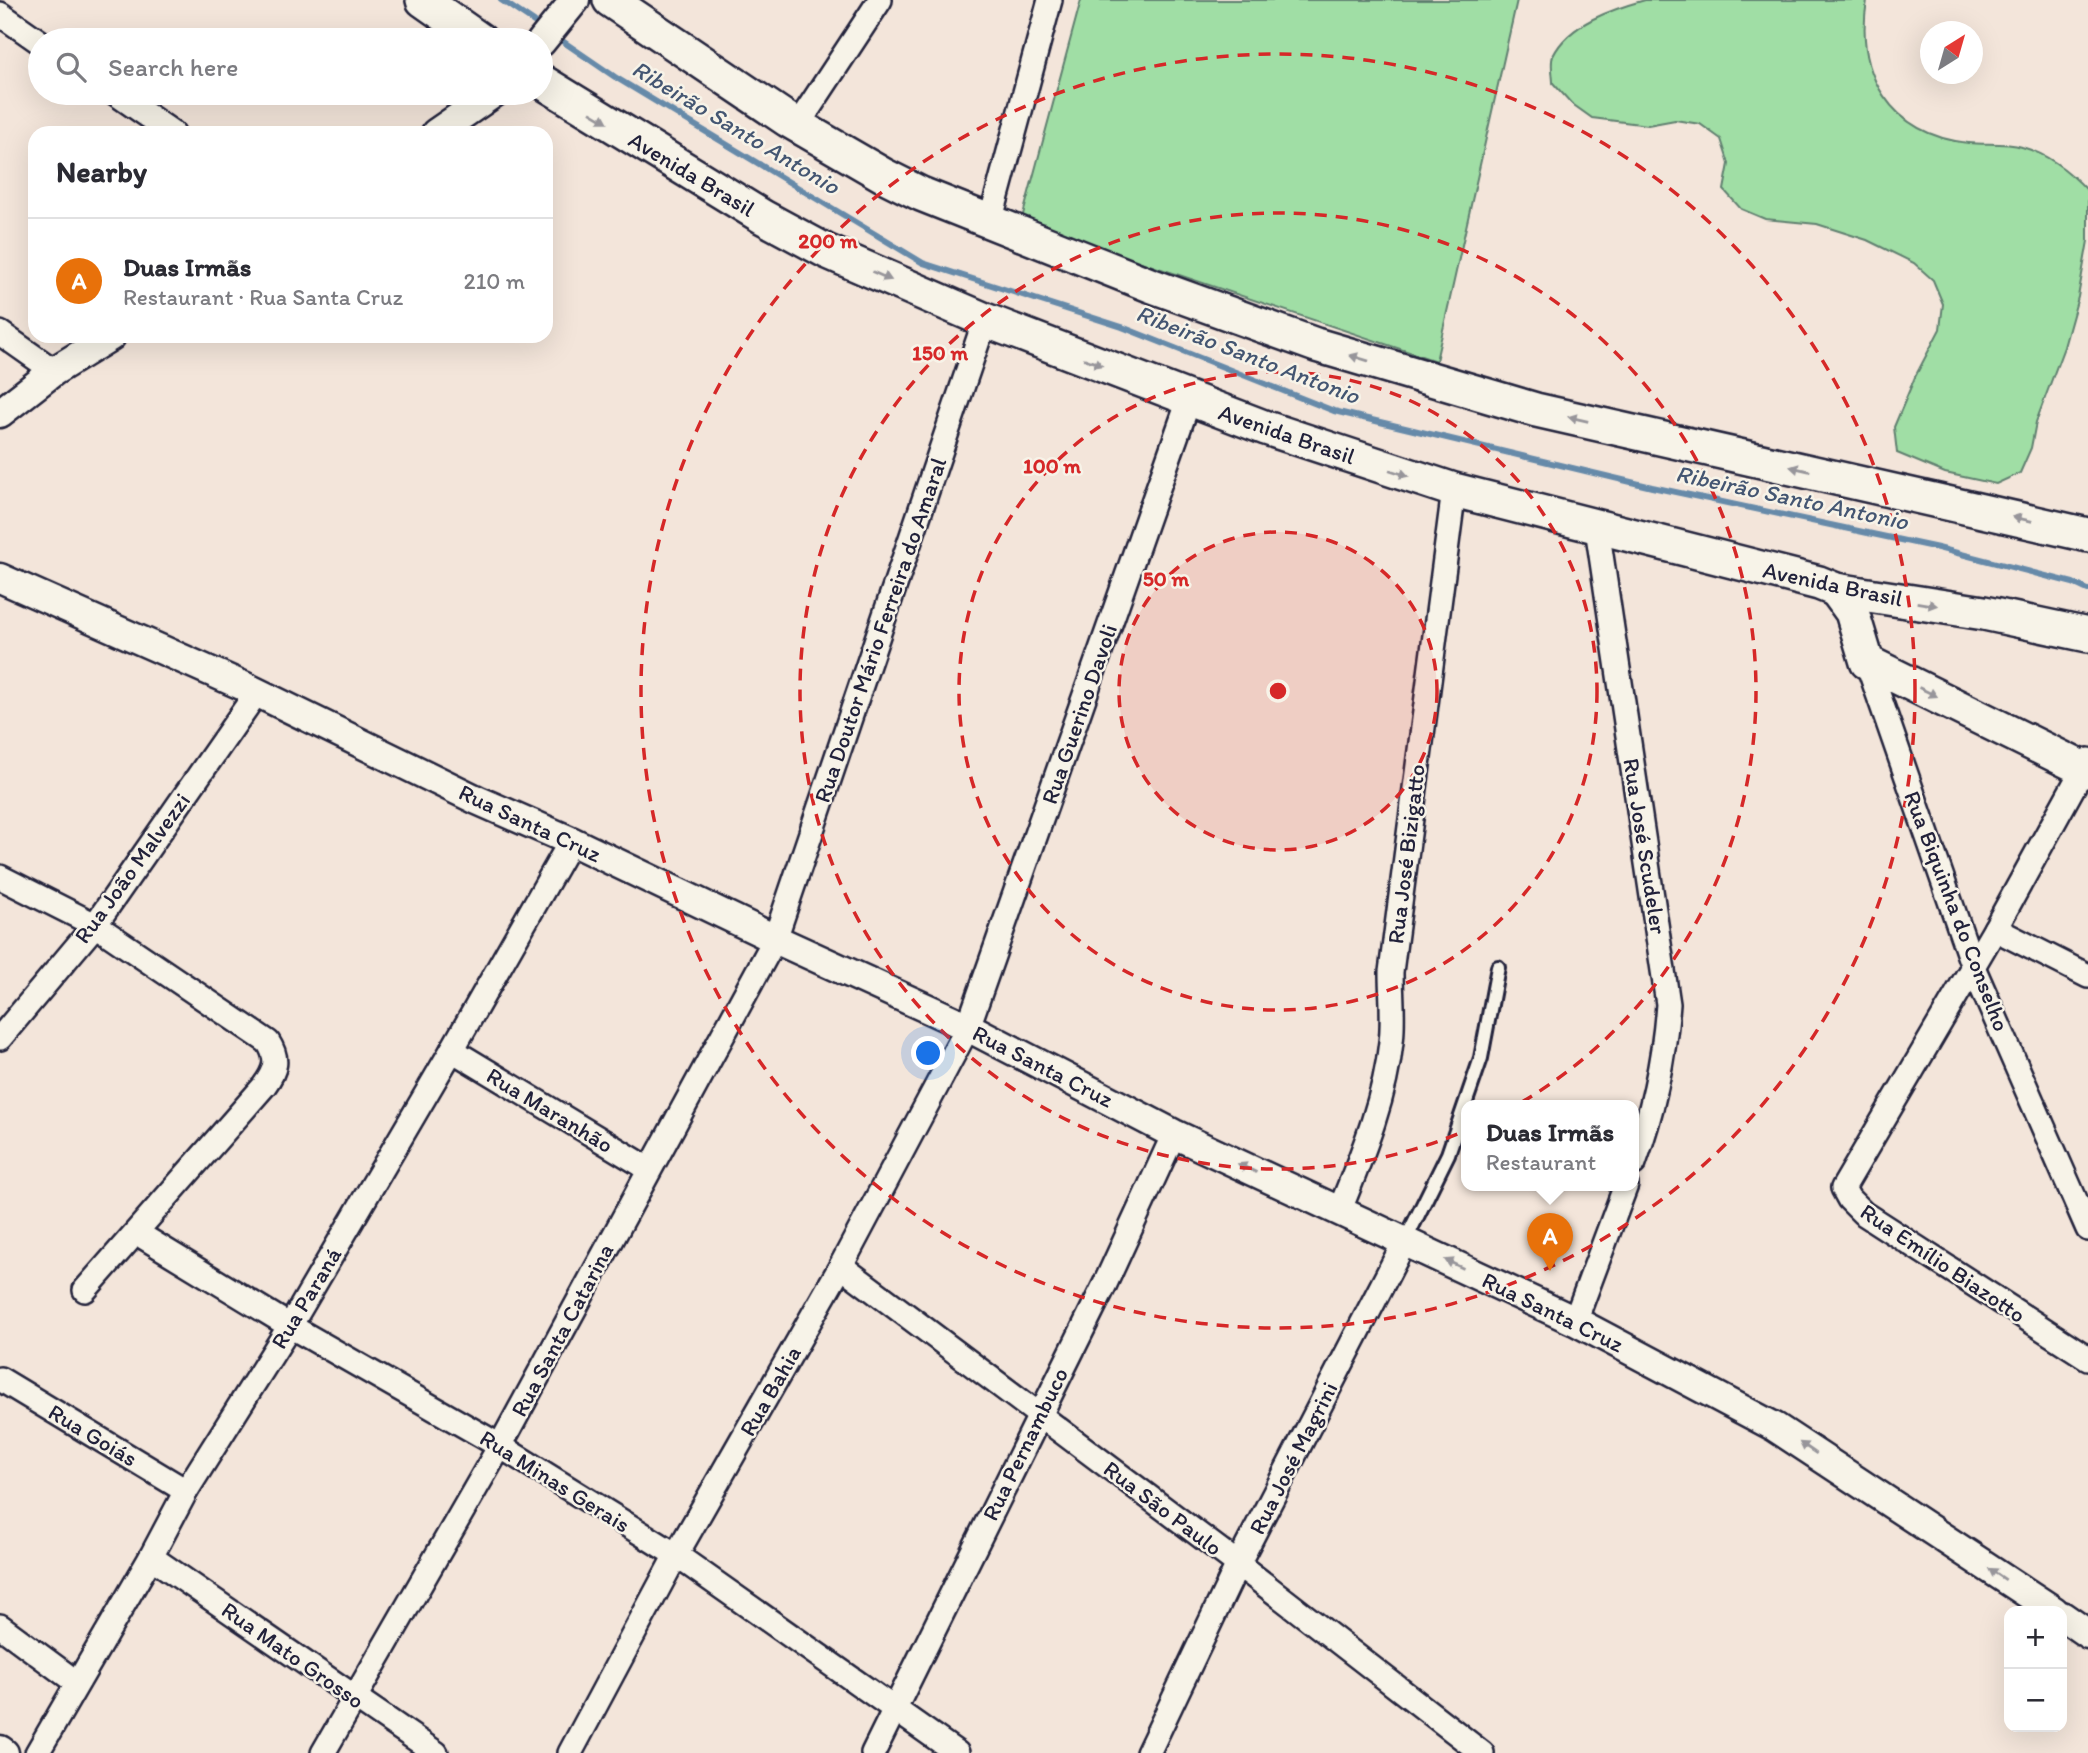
<!DOCTYPE html>
<html lang="en">
<head>
<meta charset="utf-8">
<style>
  :root { --surface:#fff; --page:#f2f2f3; --text:#2b2b33; --muted:#7c7c81; --line:#e1e1e2; --accent:#1a73e8 }
  body { margin:0; font-family:Itim,sans-serif; background:var(--page); color:var(--text) }
  .controls { position:absolute; right:21px; bottom:21px; display:grid; overflow:hidden; border-radius:14px; box-shadow:0 7px 28px #0002 }
  .controls button { width:63px; height:63px; display:grid; place-items:center; padding:0; border:0; border-bottom:2px solid var(--line); background:var(--surface); color:var(--text); font:35px sans-serif }
  .compass { position:absolute; left:1920px; top:21px; width:63px; height:63px; border-radius:50%; background:var(--surface); box-shadow:0 7px 28px #0002; rotate:37deg }
  .you { position:absolute; left:929px; top:1054px; width:24px; height:24px; margin:-18px; border:5px solid #fff; border-radius:50%; background:#1a73e8; box-shadow:0 0 0 10px #1a73e833 }
  .badge { display:grid; place-items:center; width:46px; height:46px; border-radius:50%; background:var(--accent); color:#fff; font-size:23px; font-weight:700 }
  .pin { position:absolute; translate:-50% -58px; filter:drop-shadow(0 2px 4px #0008) }
  .pin::after { content:''; position:absolute; top:37px; width:24px; height:21px; background:inherit; clip-path:polygon(0 0,100% 0,50% 100%) }
  .popup { position:absolute; left:1461px; top:1100px; width:178px; height:91px; box-sizing:border-box; display:grid; place-content:center; border-radius:14px; background:var(--surface); filter:drop-shadow(0 2px 5px #0005); font-size:23px; white-space:nowrap; color:var(--muted) }
  .popup b { font-size:26px; color:var(--text) }
  .popup::after { content:''; position:absolute; left:50%; top:100%; margin-left:-14px; border:14px solid transparent; border-top-color:var(--surface) }
  .list { margin:0; padding:0; list-style:none }
  h2 { display:flex; justify-content:space-between; align-items:center; height:91px; margin:0; padding:0 28px; font-size:30px }
  h2 small { font-size:23px; font-weight:400; color:var(--muted) }
  .list li { display:grid; grid-template-columns:46px 1fr auto; gap:21px; align-items:center; box-sizing:border-box; height:126px; padding:0 28px; border-top:2px solid var(--line) }
  .list b { display:block; font-size:26px; white-space:nowrap }
  .list p { margin:0; font-size:23px; white-space:nowrap; color:var(--muted) }
  .list em { font-size:23px; font-style:normal; color:var(--muted) }
  .icon { flex:none; width:38px; height:38px; fill:none; stroke:currentColor; stroke-width:2; stroke-linecap:round; stroke-linejoin:round }
  .map { position:relative; flex:none; width:2088px; height:1753px; overflow:hidden }
  .search { position:absolute; background:var(--surface); box-shadow:0 7px 28px #0002; left:28px; top:28px; width:525px; height:77px; display:flex; align-items:center; gap:18px; box-sizing:border-box; padding:0 24px; border-radius:38px; color:var(--muted); font-size:26px }
  .panel { position:absolute; background:var(--surface); box-shadow:0 7px 28px #0002; left:28px; top:126px; width:525px; height:217px; border-radius:21px }
  .map>svg:first-child { display:block }
  .green { fill:#a0dea5; stroke:#618070; stroke-width:2 }
  .lines { fill:none; stroke-linecap:round; stroke-linejoin:round }
  .stream { stroke:#668aa9; stroke-width:6 }
  .service-casing { stroke:#22223b; stroke-width:18 }
  .minor-casing { stroke:#22223b; stroke-width:28 }
  .tertiary-casing { stroke:#22223b; stroke-width:33 }
  .secondary-casing { stroke:#22223b; stroke-width:38 }
  .service { stroke:#f7f3e8; stroke-width:12 }
  .minor { stroke:#f7f3e8; stroke-width:23 }
  .tertiary { stroke:#f7f3e8; stroke-width:28 }
  .secondary { stroke:#f7f3e8; stroke-width:33 }
  .oneway { fill:#97959a }
  .ring { fill:none; stroke:#d62828; stroke-width:3.5; stroke-dasharray:12 9 }
  .labels { text-anchor:middle; dominant-baseline:central; stroke-width:5; stroke-linejoin:round; paint-order:stroke }
  .street-label { font-size:23px; fill:#22223b; stroke:#f7f3e8 }
  .water-label { font-size:24px; font-style:italic; fill:#445672; stroke:#f7f3e8 }
  .centre { fill:#d62828; stroke:#f7f3e8; stroke-width:3.5 }
  .ring-label { font-size:21px; text-anchor:middle; font-weight:bold; fill:#d62828; stroke:#f7f3e8; stroke-width:5; stroke-linejoin:round; paint-order:stroke }
</style>
</head>
<body>
<div class="map">
<svg width="2088" height="1753" viewBox="0 0 2088 1753">
  <rect width="100%" height="100%" fill="#f3e5da"/>
  <filter id="ink" filterUnits="userSpaceOnUse"><feTurbulence type="fractalNoise" baseFrequency=".0143" numOctaves="2"/><feDisplacementMap in="SourceGraphic" scale="14" xChannelSelector="R" yChannelSelector="G"/><feConvolveMatrix kernelMatrix="1 2 1 2 8 2 1 2 1" color-interpolation-filters="sRGB"/></filter>
  <g filter="url(#ink)">
    <!-- green -->
    <g class="green">
      <polygon points="1081,0 1517,0 1436,361 1021,222"/>
      <path d="M1645 0H1867C1855 74 1890 134 1968 143 1985 145 2005 142 2022 147 2048 154 2070 172 2088 191V241L2078 297 2064 347 2036 422 2031 448 2020 473 1996 484 1945 473 1897 453 1894 427 1915 377 1940 329 1943 304 1933 280 1914 263 1867 240 1817 224 1765 219 1741 209 1724 190 1729 164 1721 139 1700 124 1675 120 1648 125 1592 118 1571 103 1553 83C1553 75 1550 63 1553 56 1569 23 1613 9 1645 0Z"/>
    </g>
    <g class="lines">
      <!-- stream -->
      <g class="stream">
        <polyline points="501,0 543,28"/>
        <polyline points="555,36 615,77 923,263 1122,327 1334,411 1652,487 1938,548 2073,583 2088,590"/>
      </g>
      <defs>
        <polyline id="service" points="1405,1241 1448,1154 1481,1058 1498,967"/>
        <g id="minor">
          <polyline points="0,14 40,42"/>
          <polyline points="115,93 173,133"/>
          <polyline points="797,126 880,0"/>
          <polyline points="990,222 1050,0"/>
          <polyline points="0,333 54,371"/>
          <path d="M1597 528 1668 1004C1664 1058 1653 1111 1634 1163"/>
          <polyline points="1867,662 1973,967 2088,1229"/>
          <polyline points="2088,760 1995,929 1843,1188 1849,1199 1863,1213 2088,1358"/>
          <path d="M0 877 95 925 268 1042C279 1059 276 1070 264 1086L85 1290"/>
          <polyline points="1995,929 2088,976"/>
          <polyline points="0,1038 95,925 257,692"/>
          <polyline points="452,1050 649,1169"/>
          <path d="M1339 1212C1361 1157 1385 1101 1391 1042 1394 1019 1391 995 1391 972L1454 490"/>
          <polyline points="137,1233 290,1326 500,1446 676,1555 957,1753"/>
          <polyline points="841,1266 1238,1564 1482,1753"/>
          <polyline points="1575,1321 1626,1185"/>
          <polyline points="0,1379 186,1491"/>
          <polyline points="151,1557 436,1753"/>
          <polyline points="0,1626 77,1683"/>
          <polyline points="37,1753 151,1557 186,1491 290,1326 452,1050 571,841"/>
          <polyline points="323,1753 500,1446 775,939 985,320"/>
          <polyline points="570,1753 676,1555 841,1266 968,1027 1189,400"/>
          <polyline points="873,1753 1105,1284 1174,1134"/>
          <polyline points="1148,1753 1238,1564 1405,1241"/>
        </g>
        <g id="tertiary">
          <polyline points="541,42 575,0"/>
          <polyline points="436,133 494,93"/>
          <polyline points="0,413 54,371 111,336"/>
          <polyline points="0,578 248,688 477,800 571,841 775,939 968,1027 1174,1134 1575,1321 1775,1427 2054,1611"/>
          <polyline points="2062,1616 2088,1634"/>
          <polyline points="0,1750 4,1753"/>
        </g>
        <g id="secondary">
          <polyline points="423,0 480,40"/>
          <polyline points="610,0 788,120 883,175 921,194 1150,285 1316,345 1536,410 2088,535"/>
          <polyline points="541,81 763,217 826,251 985,320 1266,428 1454,490 1819,583 1836,590 1984,613 2088,635"/>
          <polyline points="1836,590 1852,612 1867,662 2088,771"/>
        </g>
      </defs>
      <!-- service casing -->
      <use href="#service" class="service-casing"/>
      <!-- minor casing -->
      <use href="#minor" class="minor-casing"/>
      <!-- tertiary casing -->
      <use href="#tertiary" class="tertiary-casing"/>
      <!-- secondary casing -->
      <use href="#secondary" class="secondary-casing"/>
      <!-- service -->
      <use href="#service" class="service"/>
      <!-- minor -->
      <use href="#minor" class="minor"/>
      <!-- tertiary -->
      <use href="#tertiary" class="tertiary"/>
      <!-- secondary -->
      <use href="#secondary" class="secondary"/>
    </g>
    <!-- one-way arrows -->
    <defs><path id="oneway-solid" d="M-6-.8H1V-3.2L6.5 0L1 3.2V.8H-6Z" transform="scale(1.75)"/></defs>
    <g class="oneway">
      <use href="#oneway-solid" transform="translate(599 117) rotate(31)"/>
      <use href="#oneway-solid" transform="translate(882 276) rotate(24)"/>
      <use href="#oneway-solid" transform="translate(1359 358) rotate(-163)"/>
      <use href="#oneway-solid" transform="translate(1093 362) rotate(21)"/>
      <use href="#oneway-solid" transform="translate(1578 419) rotate(-167)"/>
      <use href="#oneway-solid" transform="translate(1800 469) rotate(-167)"/>
      <use href="#oneway-solid" transform="translate(1399 473) rotate(18)"/>
      <use href="#oneway-solid" transform="translate(2022 519) rotate(-167)"/>
      <use href="#oneway-solid" transform="translate(1927 604) rotate(9)"/>
      <use href="#oneway-solid" transform="translate(1928 692) rotate(26)"/>
      <use href="#oneway-solid" transform="translate(1247 1168) rotate(-155)"/>
      <use href="#oneway-solid" transform="translate(1454 1264) rotate(-155)"/>
      <use href="#oneway-solid" transform="translate(1808 1448) rotate(-146)"/>
      <use href="#oneway-solid" transform="translate(1997 1574) rotate(-146)"/>
    </g>
  </g>
  <!-- distance rings -->
  <circle cx="1278" cy="691" r="159" fill="#d62828" fill-opacity=".12"/>
  <g class="ring">
    <circle cx="1278" cy="691" r="159"/>
    <circle cx="1278" cy="691" r="319"/>
    <circle cx="1278" cy="691" r="478"/>
    <circle cx="1278" cy="691" r="637"/>
  </g>
  <g class="labels">
    <!-- street labels -->
    <g class="street-label">
      <text transform="translate(692 174) rotate(31)">Avenida Brasil</text>
      <text transform="translate(1287 434) rotate(19)">Avenida Brasil</text>
      <text transform="translate(1833 584) rotate(12)">Avenida Brasil</text>
      <text transform="translate(880 630) rotate(-71)">Rua Doutor Mário Ferreira do Amaral</text>
      <text transform="translate(1079 714) rotate(-71)">Rua Guerino Davoli</text>
      <text transform="translate(530 823) rotate(25)">Rua Santa Cruz</text>
      <text transform="translate(1645 846) rotate(81)">Rua José Scudeler</text>
      <text transform="translate(1406 854) rotate(-83)">Rua José Bizigatto</text>
      <text transform="translate(132 868) rotate(-54)">Rua João Malvezzi</text>
      <text transform="translate(1957 911) rotate(69)">Rua Biquinha do Conselho</text>
      <text transform="translate(1043 1066) rotate(27)">Rua Santa Cruz</text>
      <text transform="translate(550 1110) rotate(31)">Rua Maranhão</text>
      <text transform="translate(1943 1263) rotate(34)">Rua Emílio Biazotto</text>
      <text transform="translate(306 1298) rotate(-59)">Rua Paraná</text>
      <text transform="translate(1553 1312) rotate(26)">Rua Santa Cruz</text>
      <text transform="translate(562 1330) rotate(-62)">Rua Santa Catarina</text>
      <text transform="translate(770 1391) rotate(-60)">Rua Bahia</text>
      <text transform="translate(93 1435) rotate(31)">Rua Goiás</text>
      <text transform="translate(1025 1444) rotate(-64)">Rua Pernambuco</text>
      <text transform="translate(1293 1458) rotate(-63)">Rua José Magrini</text>
      <text transform="translate(555 1481) rotate(32)">Rua Minas Gerais</text>
      <text transform="translate(1163 1508) rotate(37)">Rua São Paulo</text>
      <text transform="translate(293 1655) rotate(35)">Rua Mato Grosso</text>
    </g>
    <!-- water labels -->
    <g class="water-label">
      <text transform="translate(736 127) rotate(31)">Ribeirão Santo Antonio</text>
      <text transform="translate(1248 354) rotate(21)">Ribeirão Santo Antonio</text>
      <text transform="translate(1792 497) rotate(12)">Ribeirão Santo Antonio</text>
    </g>
  </g>
  <circle cx="1278" cy="691" r="10" class="centre"/>
  <g class="ring-label">
    <text x="828" y="248">200 m</text>
    <text x="940" y="360">150 m</text>
    <text x="1052" y="473">100 m</text>
    <text x="1166" y="586">50 m</text>
  </g>
</svg>
<div class="controls">
<button>+</button>
<button>−</button>
</div>
<svg class="compass" viewBox="-18 -18 36 36"><path d="M0-13l5 13h-10z" fill="#e53935"/><path d="M0 13l5-13h-10z" fill="#7c7c81"/></svg>
<div class="you"></div>
<div class="pin badge" style="left:1550px;top:1271px;background:#e8710a">A</div>
<div class="popup"><b>Duas Irmãs</b>Restaurant</div>
<div class="search"><svg class="icon" aria-label="search" viewBox="0 0 24 24"><circle cx="10" cy="10" r="6"/><path d="M15 15l6 6"/></svg>Search here</div>
<section class="panel">
<h2>Nearby<small></small></h2>
<ul class="list">
<li><span class="badge" style="background:#e8710a">A</span><div><b>Duas Irmãs</b><p>Restaurant · Rua Santa Cruz</p></div><em>210 m</em></li>
</ul>
</section>
</div>
</body>
</html>
